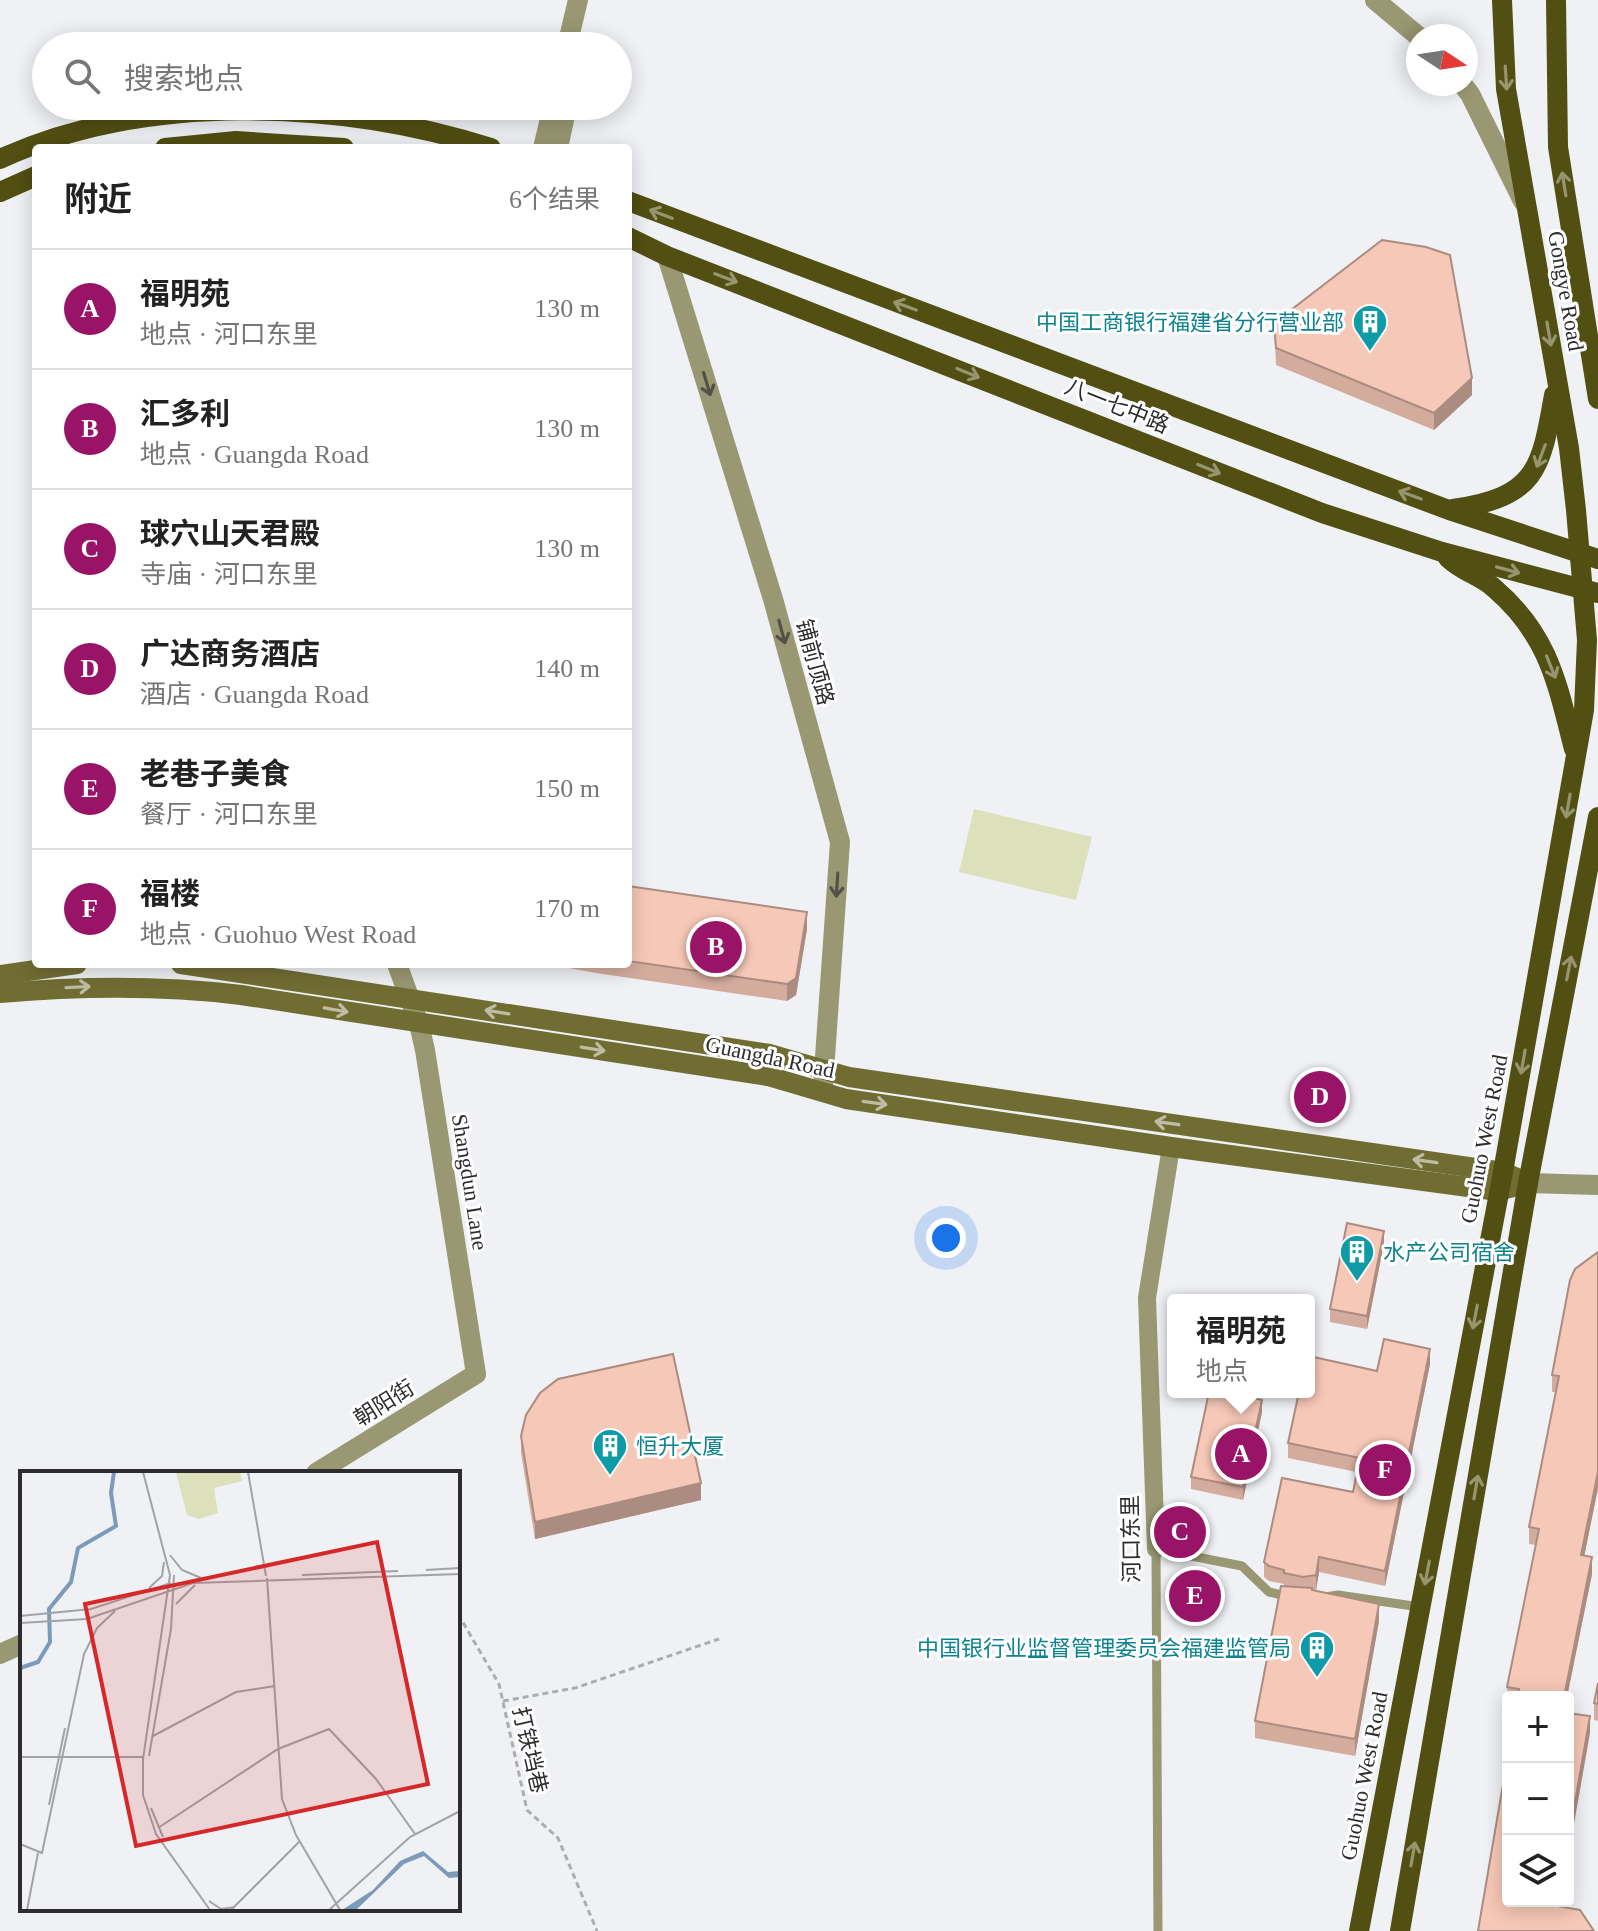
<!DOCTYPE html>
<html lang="zh">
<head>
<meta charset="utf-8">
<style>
  :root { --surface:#fff; --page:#f2f2f2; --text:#222; --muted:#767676; --line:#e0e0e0; --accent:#991367 }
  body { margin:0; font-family:"Times New Roman","Noto Sans SC",serif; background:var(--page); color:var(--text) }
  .controls { position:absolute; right:24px; bottom:24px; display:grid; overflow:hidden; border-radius:8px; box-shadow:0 4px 20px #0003 }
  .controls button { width:72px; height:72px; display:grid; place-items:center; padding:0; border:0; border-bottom:2px solid var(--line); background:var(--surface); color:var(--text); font:40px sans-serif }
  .compass { position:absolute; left:1406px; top:24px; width:72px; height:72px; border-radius:50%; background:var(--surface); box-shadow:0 4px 20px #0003; rotate:102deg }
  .you { position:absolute; left:946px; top:1238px; width:28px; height:28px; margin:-20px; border:6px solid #fff; border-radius:50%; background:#1a73e8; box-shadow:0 0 0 12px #1a73e833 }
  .badge { display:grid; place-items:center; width:52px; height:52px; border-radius:50%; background:var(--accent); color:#fff; font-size:26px; font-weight:700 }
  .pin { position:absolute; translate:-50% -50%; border:4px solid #fff; box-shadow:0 2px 8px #0006 }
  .popup { position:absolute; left:1167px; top:1294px; width:148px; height:104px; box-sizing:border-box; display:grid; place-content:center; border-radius:8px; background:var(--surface); filter:drop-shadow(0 2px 6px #0005); font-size:26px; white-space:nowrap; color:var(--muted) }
  .popup b { font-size:30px; color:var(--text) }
  .popup::after { content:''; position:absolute; left:50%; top:100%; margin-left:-16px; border:16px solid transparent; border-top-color:var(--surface) }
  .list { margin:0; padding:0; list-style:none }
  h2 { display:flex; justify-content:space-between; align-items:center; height:104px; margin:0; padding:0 32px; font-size:34px }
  h2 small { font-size:26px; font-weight:400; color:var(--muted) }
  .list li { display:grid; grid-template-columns:52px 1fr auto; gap:24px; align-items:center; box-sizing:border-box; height:120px; padding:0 32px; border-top:2px solid var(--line) }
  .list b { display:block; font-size:30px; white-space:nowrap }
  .list p { margin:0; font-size:26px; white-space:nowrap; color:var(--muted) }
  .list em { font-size:26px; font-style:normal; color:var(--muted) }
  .icon { flex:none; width:44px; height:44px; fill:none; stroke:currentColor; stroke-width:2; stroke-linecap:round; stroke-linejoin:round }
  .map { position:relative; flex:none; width:1598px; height:1931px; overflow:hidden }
  .search { position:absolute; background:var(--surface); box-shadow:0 4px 20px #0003; left:32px; top:32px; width:600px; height:88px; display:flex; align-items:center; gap:20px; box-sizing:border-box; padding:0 28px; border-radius:44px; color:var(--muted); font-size:30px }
  .panel { position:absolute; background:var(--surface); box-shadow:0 4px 20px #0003; left:32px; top:144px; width:600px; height:824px; border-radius:8px }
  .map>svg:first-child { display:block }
  .green { fill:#dce0bb }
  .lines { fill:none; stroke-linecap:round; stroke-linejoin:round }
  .path { stroke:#acadb1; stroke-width:3; stroke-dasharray:6 4; stroke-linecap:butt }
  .service { stroke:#999872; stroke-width:9 }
  .minor { stroke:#999872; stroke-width:18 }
  .tertiary { stroke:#999872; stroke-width:20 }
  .secondary { stroke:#706d33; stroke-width:20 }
  .primary { stroke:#514f11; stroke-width:20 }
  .wall { fill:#d4ac9d }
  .shaded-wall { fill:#ac8c80 }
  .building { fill:#f6c8b7; stroke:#ac8c80; stroke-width:2 }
  .oneway { stroke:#969570 }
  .oneway2 { stroke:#535246 }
  .oneway3 { stroke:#bebda3 }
  .labels { text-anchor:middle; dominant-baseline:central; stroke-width:6; stroke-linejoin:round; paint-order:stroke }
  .street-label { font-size:22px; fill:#2d2d2f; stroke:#fefeff }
  .culture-label { font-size:22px; fill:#0d838f; stroke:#fefeff; text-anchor:end }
  .inset-river { fill:none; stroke:#7c9aba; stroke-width:4 }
  .inset-road { fill:none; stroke:#a1a3a6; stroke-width:2 }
  .view { fill:#d62828; fill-opacity:0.15; stroke:#d62828; stroke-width:4 }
  .inset-edge { fill:none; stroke:#2d2d2f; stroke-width:4 }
</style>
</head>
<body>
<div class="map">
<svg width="1598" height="1931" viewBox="0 0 1598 1931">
  <rect width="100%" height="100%" fill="#eff1f5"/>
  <!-- green -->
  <polygon class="green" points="974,809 1092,837 1076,900 959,872"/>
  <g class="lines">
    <!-- path -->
    <g class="path">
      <polyline points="376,1470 377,1473"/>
      <polyline points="458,1614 499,1684 527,1810 558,1838 597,1931"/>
      <polyline points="503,1701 575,1688 719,1639"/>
    </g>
    <!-- service -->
    <g class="service">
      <polyline points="1325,1597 1338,1595 1420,1607"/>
      <polyline points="1158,1931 1156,1549 1242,1566 1269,1592 1290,1597"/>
    </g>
    <!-- minor -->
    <polyline class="minor" points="1156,1549 1147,1298 1171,1147"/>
    <!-- tertiary -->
    <g class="tertiary">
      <polyline points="1375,0 1418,36"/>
      <polyline points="567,46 578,0"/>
      <polyline points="1462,84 1470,94 1523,201"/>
      <polyline points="543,148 553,106"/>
      <polyline points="558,148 567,106"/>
      <polyline points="667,256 773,599 840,842 823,1086"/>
      <polyline points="1528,1183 1598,1185"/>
      <polyline points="316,1473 476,1374 425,1050 419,1024 397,964"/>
      <polyline points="0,1654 22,1644"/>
    </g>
    <!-- secondary -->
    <g class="secondary">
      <polyline points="181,964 770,1054 849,1077 1503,1172 1517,1178"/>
      <polyline points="0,975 77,964"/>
      <path d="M0 993C82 986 159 985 241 995L768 1076 846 1099 1171 1147 1498 1191 1528 1183"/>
    </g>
    <!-- primary -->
    <g class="primary">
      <polyline points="1556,0 1558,147 1598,399"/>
      <polyline points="165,148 236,141 344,148"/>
      <path d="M0 159C146 92 341 100 491 148"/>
      <polyline points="0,192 36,176"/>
      <polyline points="628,201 1449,510 1598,559"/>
      <polyline points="628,237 667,256 1322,513 1442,552 1598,593"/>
      <path d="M1453 509C1536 497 1541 470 1554 395"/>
      <path d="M1448 558C1464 573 1480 575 1494 588 1549 635 1557 683 1574 749"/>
      <polyline points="1359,1931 1503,1172 1584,710 1587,640 1576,510 1569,448 1506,89 1502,0"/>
      <polyline points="1400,1931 1528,1183 1598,817"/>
    </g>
  </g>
  <!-- wall -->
  <g class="wall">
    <polygon points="1274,323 1472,395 1434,430 1276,365"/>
    <polygon points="628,886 807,929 796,995 787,1001 596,973 547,964 628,964"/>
    <polygon points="1384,1243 1367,1329 1330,1322 1330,1309"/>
    <polygon points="1598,1252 1598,1488 1584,1556 1592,1574 1567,1697 1508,1697 1508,1703 1507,1687 1536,1545 1529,1544 1529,1527 1556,1392 1552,1392 1552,1375"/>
    <polygon points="1430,1364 1385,1586 1319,1572 1316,1590 1312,1590 1379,1621 1355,1756 1255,1738 1255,1721 1284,1586 1284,1584 1269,1581 1264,1577 1264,1562 1353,1492 1357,1472 1288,1458 1288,1443 1377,1371"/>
    <polygon points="1262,1412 1243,1500 1191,1489 1191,1477"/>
    <polygon points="521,1436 701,1500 535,1539 521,1453"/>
    <polygon points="1169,1506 1195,1520 1192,1548 1168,1544"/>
    <polygon points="1598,1683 1598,1721 1594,1720 1594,1703"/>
  </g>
  <!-- shaded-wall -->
  <g class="shaded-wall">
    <polygon points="1472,378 1472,395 1434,430 1434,413"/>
    <polygon points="807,912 807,929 796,995 787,1001 787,984"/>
    <polygon points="1384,1231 1384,1243 1367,1329 1367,1316"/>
    <polygon points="1430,1349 1430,1364 1385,1586 1385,1571"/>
    <polygon points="1262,1400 1262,1412 1243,1500 1243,1487"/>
    <polygon points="1598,1472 1598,1488 1581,1572 1581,1555"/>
    <polygon points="701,1483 701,1500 535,1539 535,1522"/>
    <polygon points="1319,1557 1319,1572 1316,1590 1316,1575"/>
    <polygon points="1592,1557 1592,1574 1567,1697 1564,1697"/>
    <polygon points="1379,1604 1379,1621 1355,1756 1355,1739"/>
    <polygon points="1590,1716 1590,1733 1568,1858 1568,1842"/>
  </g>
  <!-- building -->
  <g class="building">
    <polygon points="1382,240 1426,247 1450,255 1472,378 1434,413 1276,348 1274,323"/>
    <polygon points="628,886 807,912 796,978 787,984 628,961"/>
    <polygon points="1347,1223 1384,1231 1367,1316 1330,1309"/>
    <polygon points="1598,1252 1598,1472 1581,1555 1592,1557 1564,1697 1518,1697 1519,1689 1507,1687 1539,1529 1529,1527 1559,1376 1552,1375 1570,1280 1575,1269"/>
    <polygon points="1384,1339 1430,1349 1385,1571 1319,1557 1316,1575 1303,1577 1284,1573 1284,1570 1269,1566 1264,1562 1282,1478 1353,1492 1360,1458 1288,1443 1299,1392 1309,1392 1309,1356 1377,1371"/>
    <polygon points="673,1354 701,1483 535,1522 521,1436 526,1415 540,1393 558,1379"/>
    <polygon points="1209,1392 1224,1392 1262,1400 1243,1487 1191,1477"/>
    <polygon points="1169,1506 1195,1512 1192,1540 1168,1535"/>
    <polygon points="1281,1586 1312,1588 1312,1590 1379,1604 1355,1739 1255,1721"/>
    <polygon points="1598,1683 1598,1704 1594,1703"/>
    <polygon points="1568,1713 1590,1716 1568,1842"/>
    <polygon points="1508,1755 1508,1901 1558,1901 1557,1906 1580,1910 1594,1931 1478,1931"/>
  </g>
  <!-- one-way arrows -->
  <defs><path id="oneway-shaft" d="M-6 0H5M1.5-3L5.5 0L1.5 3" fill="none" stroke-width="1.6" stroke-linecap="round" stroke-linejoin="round" transform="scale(2)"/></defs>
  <g class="oneway">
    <use href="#oneway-shaft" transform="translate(1506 78) rotate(86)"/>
    <use href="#oneway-shaft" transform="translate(1564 184) rotate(-99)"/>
    <use href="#oneway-shaft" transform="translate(661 214) rotate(-159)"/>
    <use href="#oneway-shaft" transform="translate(726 278) rotate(21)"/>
    <use href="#oneway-shaft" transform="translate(905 306) rotate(-160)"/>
    <use href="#oneway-shaft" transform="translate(1549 334) rotate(80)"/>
    <use href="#oneway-shaft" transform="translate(968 373) rotate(22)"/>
    <use href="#oneway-shaft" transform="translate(1541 456) rotate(111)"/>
    <use href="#oneway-shaft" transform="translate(1209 469) rotate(22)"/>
    <use href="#oneway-shaft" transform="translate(1410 495) rotate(-160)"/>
    <use href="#oneway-shaft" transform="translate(1508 570) rotate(15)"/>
    <use href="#oneway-shaft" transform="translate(1551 667) rotate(68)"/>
    <use href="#oneway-shaft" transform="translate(1568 806) rotate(100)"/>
    <use href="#oneway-shaft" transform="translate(1569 968) rotate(-79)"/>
    <use href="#oneway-shaft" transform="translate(1523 1062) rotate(100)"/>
    <use href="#oneway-shaft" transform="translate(1475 1317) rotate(101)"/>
    <use href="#oneway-shaft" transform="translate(1476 1487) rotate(-80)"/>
    <use href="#oneway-shaft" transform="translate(1427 1573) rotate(101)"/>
    <use href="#oneway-shaft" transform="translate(1413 1854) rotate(-80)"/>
  </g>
  <g class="oneway2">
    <use href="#oneway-shaft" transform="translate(707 384) rotate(73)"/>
    <use href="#oneway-shaft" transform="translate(782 632) rotate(75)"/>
    <use href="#oneway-shaft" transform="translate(837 885) rotate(94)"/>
  </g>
  <g class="oneway3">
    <use href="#oneway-shaft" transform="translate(78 987) rotate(-3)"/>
    <use href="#oneway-shaft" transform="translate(336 1010) rotate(10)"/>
    <use href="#oneway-shaft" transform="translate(497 1012) rotate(-171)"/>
    <use href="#oneway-shaft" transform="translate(593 1049) rotate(9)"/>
    <use href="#oneway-shaft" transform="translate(875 1103) rotate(8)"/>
    <use href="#oneway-shaft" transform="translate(1167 1123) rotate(-172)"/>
    <use href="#oneway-shaft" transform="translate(1425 1161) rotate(-172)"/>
  </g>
  <!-- icons -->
  <defs>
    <symbol id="building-pin" viewBox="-11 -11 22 30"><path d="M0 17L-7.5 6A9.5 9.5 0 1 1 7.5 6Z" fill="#0f9aa8" stroke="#fefeff"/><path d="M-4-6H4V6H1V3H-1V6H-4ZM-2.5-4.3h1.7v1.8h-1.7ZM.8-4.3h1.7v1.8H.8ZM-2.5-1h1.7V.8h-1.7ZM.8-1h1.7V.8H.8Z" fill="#fff"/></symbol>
  </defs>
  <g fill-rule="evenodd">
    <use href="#building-pin" x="1350" y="302" width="40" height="54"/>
    <use href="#building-pin" x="1337" y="1232" width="40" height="54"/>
    <use href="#building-pin" x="590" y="1426" width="40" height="54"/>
    <use href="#building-pin" x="1297" y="1628" width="40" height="54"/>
  </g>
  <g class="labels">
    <!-- street labels -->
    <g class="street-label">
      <text transform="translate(1566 291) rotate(80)">Gongye Road</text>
      <text transform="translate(1117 406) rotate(22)">八一七中路</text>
      <text transform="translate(815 662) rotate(75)">铺前顶路</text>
      <text transform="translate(770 1057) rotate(12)">Guangda Road</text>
      <text transform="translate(1484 1139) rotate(-79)">Guohuo West Road</text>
      <text transform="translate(470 1182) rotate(81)">Shangdun Lane</text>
      <text transform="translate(384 1403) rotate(-32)">朝阳街</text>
      <text transform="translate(1131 1539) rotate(-91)">河口东里</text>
      <text transform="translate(530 1750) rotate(77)">打铁垱巷</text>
      <text transform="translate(1364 1776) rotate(-79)">Guohuo West Road</text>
    </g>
    <!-- culture labels -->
    <g class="culture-label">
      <text x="1344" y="322">中国工商银行福建省分行营业部</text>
      <text x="1383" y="1252" text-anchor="start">水产公司宿舍</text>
      <text x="636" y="1446" text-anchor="start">恒升大厦</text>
      <text x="1291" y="1648">中国银行业监督管理委员会福建监管局</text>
    </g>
  </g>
  <!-- overview -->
  <g transform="translate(20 1471)">
    <rect width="440" height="440" fill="#eff1f5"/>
    <path d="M156 1H220L222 10 194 17 198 42 179 48 167 44Z" fill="#dce0bb"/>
    <path d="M403 380 428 401 440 400V406L429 407 404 385 384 393 336 439H322L353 419 380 390Z" fill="#7c9aba"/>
    <path class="inset-river" d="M0 197 18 191 30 171 29 138 51 111 58 77 96 55 91 22 94 1"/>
    <path class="inset-road" d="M123 1 150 104 123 288V324L136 363 190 439M228 1 246 105M150 84 162 99 181 107M406 99 440 97M282 104 378 100M247 107 262 328 276 364 320 439M129 117 142 105 144 91M156 133 175 114M0 145 71 138 151 112M0 152 67 148 173 112 440 103M133 265 216 221 255 215M129 285 151 158 154 104M0 286H123M29 334 45 257M131 337 143 366M138 357 258 278 309 258 356 308 395 363M0 373 22 382 64 183 77 157 95 140M189 430 201 438 215 436M7 439 18 382M211 439 280 370M309 439 390 366 440 340"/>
    <path class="view" d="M357 71 408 313 116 375 65 133Z"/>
    <rect width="440" height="440" class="inset-edge"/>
  </g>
</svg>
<div class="controls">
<button>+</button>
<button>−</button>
<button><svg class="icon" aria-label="layers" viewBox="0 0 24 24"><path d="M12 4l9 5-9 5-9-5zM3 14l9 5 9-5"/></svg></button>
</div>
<svg class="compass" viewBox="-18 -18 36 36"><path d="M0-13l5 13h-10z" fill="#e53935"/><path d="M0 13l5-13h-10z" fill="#767676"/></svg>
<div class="you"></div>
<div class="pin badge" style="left:1241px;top:1454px">A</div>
<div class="popup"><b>福明苑</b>地点</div>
<div class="pin badge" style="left:716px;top:947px">B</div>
<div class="pin badge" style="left:1180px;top:1532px">C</div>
<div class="pin badge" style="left:1320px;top:1097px">D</div>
<div class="pin badge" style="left:1195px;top:1596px">E</div>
<div class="pin badge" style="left:1385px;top:1470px">F</div>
<div class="search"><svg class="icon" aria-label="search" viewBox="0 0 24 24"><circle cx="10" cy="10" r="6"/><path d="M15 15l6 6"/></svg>搜索地点</div>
<section class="panel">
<h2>附近<small>6个结果</small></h2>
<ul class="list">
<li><span class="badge">A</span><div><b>福明苑</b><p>地点 · 河口东里</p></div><em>130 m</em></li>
<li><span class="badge">B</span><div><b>汇多利</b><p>地点 · Guangda Road</p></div><em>130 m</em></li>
<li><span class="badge">C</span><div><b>球穴山天君殿</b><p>寺庙 · 河口东里</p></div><em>130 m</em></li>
<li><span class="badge">D</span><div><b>广达商务酒店</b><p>酒店 · Guangda Road</p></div><em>140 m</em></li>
<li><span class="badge">E</span><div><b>老巷子美食</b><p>餐厅 · 河口东里</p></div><em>150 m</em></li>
<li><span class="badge">F</span><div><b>福楼</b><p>地点 · Guohuo West Road</p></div><em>170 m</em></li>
</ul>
</section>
</div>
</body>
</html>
